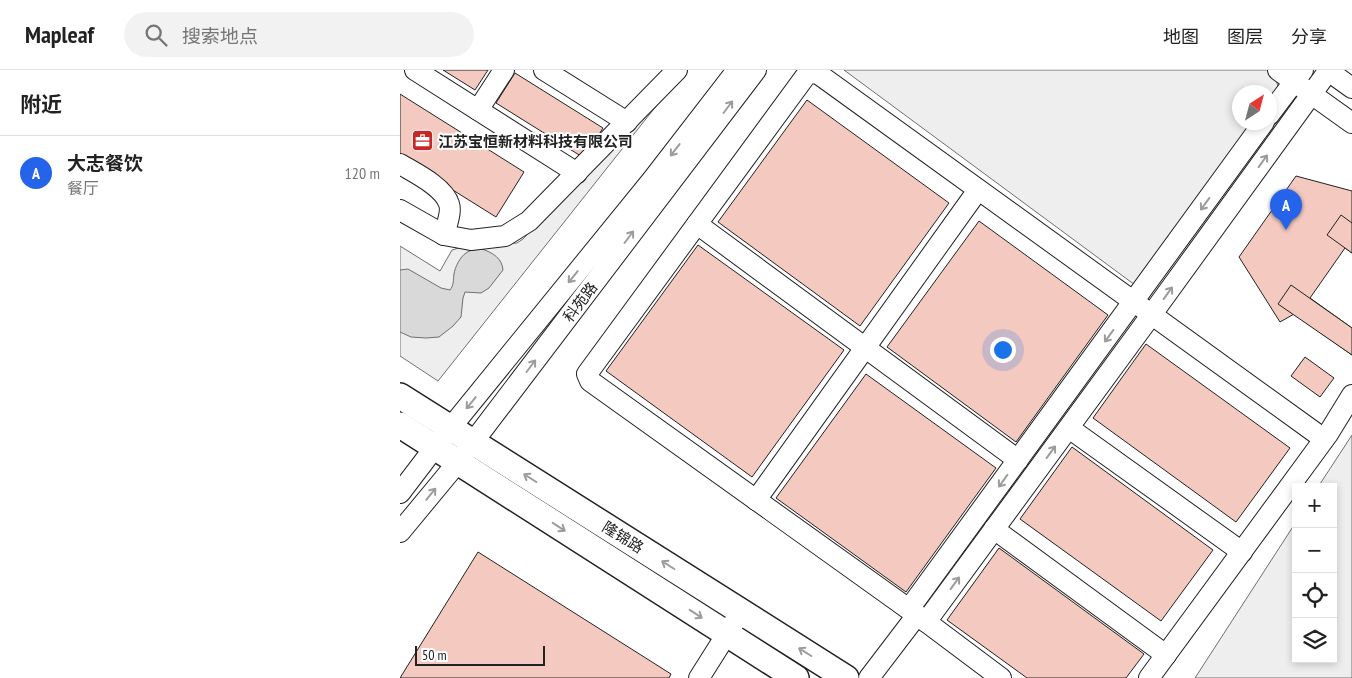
<!DOCTYPE html>
<html lang="zh">
<head>
<meta charset="utf-8">
<style>
  :root { --surface:#fff; --page:#f2f2f2; --text:#222; --muted:#767676; --line:#e0e0e0; --accent:#2563eb }
  body { margin:0; font-family:"PT Sans Narrow","Noto Sans SC",sans-serif; background:var(--page); color:var(--text) }
  .controls { position:absolute; right:15px; bottom:15px; display:grid; overflow:hidden; border-radius:0px; box-shadow:0 2px 8px #0003 }
  .controls button { width:45px; height:45px; display:grid; place-items:center; padding:0; border:0; border-bottom:1px solid var(--line); background:var(--surface); color:var(--text); font:25px sans-serif }
  .compass { position:absolute; left:832px; top:15px; width:45px; height:45px; border-radius:50%; background:var(--surface); box-shadow:0 2px 8px #0003; rotate:36deg }
  .scale { position:absolute; left:15px; bottom:12px; width:130px; box-sizing:border-box; padding-left:5px; border:2px solid #222; border-top:0; font-size:14px; line-height:18px; white-space:nowrap; color:#222; -webkit-text-stroke:4px #fff; paint-order:stroke }
  .you { position:absolute; left:602px; top:279px; width:18px; height:18px; margin:-12px; border:4px solid #fff; border-radius:50%; background:#1a73e8; box-shadow:0 0 0 8px #1a73e833 }
  .badge { display:grid; place-items:center; width:32px; height:32px; border-radius:50%; background:var(--accent); color:#fff; font-size:16px; font-weight:700 }
  .pin { position:absolute; translate:-50% -41px; filter:drop-shadow(0 1px 2px #0008) }
  .pin::after { content:''; position:absolute; top:26px; width:18px; height:15px; background:inherit; clip-path:polygon(0 0,100% 0,50% 100%) }
  .list { margin:0; padding:0; list-style:none }
  h2 { display:flex; justify-content:space-between; align-items:center; height:65px; margin:0; padding:0 20px; font-size:21px }
  h2 small { font-size:16px; font-weight:400; color:var(--muted) }
  .list li { display:grid; grid-template-columns:32px 1fr auto; gap:15px; align-items:center; box-sizing:border-box; height:75px; padding:0 20px; border-top:1px solid var(--line) }
  .list b { display:block; font-size:19px; white-space:nowrap }
  .list p { margin:0; font-size:16px; white-space:nowrap; color:var(--muted) }
  .list em { font-size:16px; font-style:normal; color:var(--muted) }
  .icon { flex:none; width:28px; height:28px; fill:none; stroke:currentColor; stroke-width:2; stroke-linecap:round; stroke-linejoin:round }
  .map { position:relative; flex:none; width:952px; height:608px; overflow:hidden }
  header { display:flex; align-items:center; gap:30px; box-sizing:border-box; height:70px; padding:0 25px; background:var(--surface); border-bottom:1px solid var(--line) }
  header strong { font-size:24px }
  nav { display:flex; gap:28px; margin-inline-start:auto; font-size:18px }
  .search { width:350px; height:45px; background:var(--page); display:flex; align-items:center; gap:12px; box-sizing:border-box; padding:0 18px; border-radius:28px; color:var(--muted); font-size:19px }
  main { display:flex }
  aside { flex:1; background:var(--surface) }
  .map>svg:first-child { display:block }
  .green { fill:#eee; stroke:#6f6f6f }
  .water { fill:#d9d9d9; stroke:#6f6f6f }
  .building { fill:#f3c9c0; stroke:#222 }
  .lines { fill:none; stroke-linecap:round; stroke-linejoin:round }
  .minor-casing { stroke:#222; stroke-width:22 }
  .major-casing { stroke:#222; stroke-width:28 }
  .minor { stroke:#fff; stroke-width:20 }
  .major { stroke:#fff; stroke-width:25 }
  .oneway { stroke:#9c9c9c }
  .labels { text-anchor:middle; dominant-baseline:central; stroke-width:4; stroke-linejoin:round; paint-order:stroke }
  .poi-label { font-size:15px; font-weight:bold; fill:#222; stroke:#fff; text-anchor:start }
  .street-label { font-size:15px; fill:#222; stroke:#fff }
</style>
</head>
<body>
<header>
<strong>Mapleaf</strong>
<div class="search"><svg class="icon" aria-label="search" viewBox="0 0 24 24"><circle cx="10" cy="10" r="6"/><path d="M15 15l6 6"/></svg>搜索地点</div>
<nav><a>地图</a><a>图层</a><a>分享</a></nav>
</header>
<main>
<aside>
<h2>附近<small></small></h2>
<ul class="list">
<li><span class="badge">A</span><div><b>大志餐饮</b><p>餐厅</p></div><em>120 m</em></li>
</ul>
</aside>
<div class="map">
<svg width="952" height="608" viewBox="0 0 952 608">
  <rect width="100%" height="100%" fill="#fff"/>
  <!-- green -->
  <g class="green">
    <path d="M444 0H869C884 18 877 23 870 42L869 22H839V52L862 53 735 215Z"/>
    <polygon points="254,32 257,35 38,311 0,286 0,176 40,201 52,180 62,177 117,173 123,169"/>
    <polygon points="952,365 952,608 795,608 896,452 896,589 933,589 933,417 918,417"/>
  </g>
  <!-- water -->
  <path class="water" d="M82 179C93 183 102 188 103 200L89 218 81 223 65 222 63 228 61 247 53 256 39 267 26 268 11 267 0 262V200L8 199 41 218 50 220C54 215 53 211 54 204 55 197 60 187 66 183 71 179 77 180 82 179Z"/>
  <!-- building -->
  <g class="building">
    <polygon points="43,0 88,0 75,20"/>
    <polygon points="115,3 203,58 184,88 96,33"/>
    <polygon points="0,24 124,102 96,147 0,87"/>
    <polygon points="407,30 549,133 460,256 318,152"/>
    <polygon points="896,106 952,121 952,183 945,178 910,228 952,258 952,285 894,244 880,252 839,187"/>
    <polygon points="941,145 952,153 952,183 927,165"/>
    <polygon points="579,151 708,245 616,372 487,277"/>
    <polygon points="298,175 444,280 352,407 206,301"/>
    <polygon points="891,215 952,258 952,285 878,234"/>
    <polygon points="746,274 890,378 836,452 693,348"/>
    <polygon points="905,287 934,308 920,327 891,306"/>
    <polygon points="466,304 596,398 506,522 376,428"/>
    <polygon points="672,377 813,480 761,551 620,449"/>
    <polygon points="599,478 744,584 726,608 627,608 547,550"/>
    <polygon points="78,482 271,604 269,608 0,608"/>
  </g>
  <g class="lines">
    <defs>
      <g id="minor">
        <polyline points="15,0 177,103"/>
        <polyline points="144,0 227,52"/>
        <polyline points="878,0 952,53"/>
        <polyline points="927,0 952,18"/>
        <polyline points="78,40 104,0"/>
        <polyline points="869,45 903,0"/>
        <path d="M0 94C15 103 44 117 49 134 52 142 46 157 44 165"/>
        <polyline points="0,140 44,165 71,170 105,166 129,151 277,0"/>
        <polyline points="297,154 618,390"/>
        <polyline points="669,358 842,482"/>
        <polyline points="0,423 35,377 252,110 337,0"/>
        <polyline points="356,430 578,120"/>
        <polyline points="594,459 766,585"/>
        <polyline points="0,462 58,392 356,0"/>
        <polyline points="509,539 864,52"/>
        <polyline points="517,545 190,311 187,304 407,4 417,3 924,369"/>
        <polyline points="526,552 752,244 929,0"/>
        <polyline points="299,608 335,551"/>
        <polyline points="469,608 517,545 601,608"/>
        <polyline points="749,608 928,364 952,325"/>
      </g>
      <g id="major">
        <polyline points="0,326 446,608"/>
        <polyline points="0,355 396,608"/>
      </g>
    </defs>
    <!-- minor casing -->
    <use href="#minor" class="minor-casing"/>
    <!-- major casing -->
    <use href="#major" class="major-casing"/>
    <!-- minor -->
    <use href="#minor" class="minor"/>
    <!-- major -->
    <use href="#major" class="major"/>
  </g>
  <!-- one-way arrows -->
  <defs><path id="oneway-shaft" d="M-6 0H5M1.5-3L5.5 0L1.5 3" fill="none" stroke-width="1.6" stroke-linecap="round" stroke-linejoin="round" transform="scale(1.25)"/></defs>
  <g class="oneway">
    <use href="#oneway-shaft" transform="translate(328 37) rotate(-53)"/>
    <use href="#oneway-shaft" transform="translate(275 80) rotate(128)"/>
    <use href="#oneway-shaft" transform="translate(863 91) rotate(-54)"/>
    <use href="#oneway-shaft" transform="translate(805 134) rotate(126)"/>
    <use href="#oneway-shaft" transform="translate(229 167) rotate(-53)"/>
    <use href="#oneway-shaft" transform="translate(173 207) rotate(129)"/>
    <use href="#oneway-shaft" transform="translate(768 223) rotate(-54)"/>
    <use href="#oneway-shaft" transform="translate(709 266) rotate(126)"/>
    <use href="#oneway-shaft" transform="translate(131 296) rotate(-53)"/>
    <use href="#oneway-shaft" transform="translate(71 333) rotate(129)"/>
    <use href="#oneway-shaft" transform="translate(651 382) rotate(-54)"/>
    <use href="#oneway-shaft" transform="translate(130 408) rotate(-148)"/>
    <use href="#oneway-shaft" transform="translate(603 411) rotate(126)"/>
    <use href="#oneway-shaft" transform="translate(31 424) rotate(-51)"/>
    <use href="#oneway-shaft" transform="translate(159 457) rotate(33)"/>
    <use href="#oneway-shaft" transform="translate(268 495) rotate(-148)"/>
    <use href="#oneway-shaft" transform="translate(555 513) rotate(-54)"/>
    <use href="#oneway-shaft" transform="translate(296 544) rotate(33)"/>
    <use href="#oneway-shaft" transform="translate(405 582) rotate(-148)"/>
  </g>
  <!-- icons -->
  <defs>
    <symbol id="office-square" viewBox="-11 -11 22 22"><rect x="-9" y="-9" width="18" height="18" rx="4" fill="#c62828" stroke="#fff"/><path d="M-6-3h4V-5.5h4V-3h4V5H-6ZM-1-4.5V-3h2v-1.5ZM-6 0V1H6V0Z" fill="#fff"/></symbol>
  </defs>
  <g fill-rule="evenodd">
    <use href="#office-square" x="10" y="58" width="25" height="25"/>
  </g>
  <g class="labels">
    <!-- poi labels -->
    <g class="poi-label">
      <text x="38" y="71">江苏宝恒新材料科技有限公司</text>
    </g>
    <!-- street labels -->
    <g class="street-label">
      <text transform="translate(180 232) rotate(-53)">科苑路</text>
      <text transform="translate(223 467) rotate(32)">隆锦路</text>
    </g>
  </g>
</svg>
<div class="controls">
<button>+</button>
<button>−</button>
<button><svg class="icon" aria-label="locate" viewBox="0 0 24 24"><circle cx="12" cy="12" r="6"/><path d="M12 2v4M12 18v4M2 12h4M18 12h4"/></svg></button>
<button><svg class="icon" aria-label="layers" viewBox="0 0 24 24"><path d="M12 4l9 5-9 5-9-5zM3 14l9 5 9-5"/></svg></button>
</div>
<svg class="compass" viewBox="-18 -18 36 36"><path d="M0-13l5 13h-10z" fill="#e53935"/><path d="M0 13l5-13h-10z" fill="#767676"/></svg>
<div class="scale">50 m</div>
<div class="you"></div>
<div class="pin badge" style="left:886px;top:160px">A</div>
</div>
</main>
</body>
</html>
